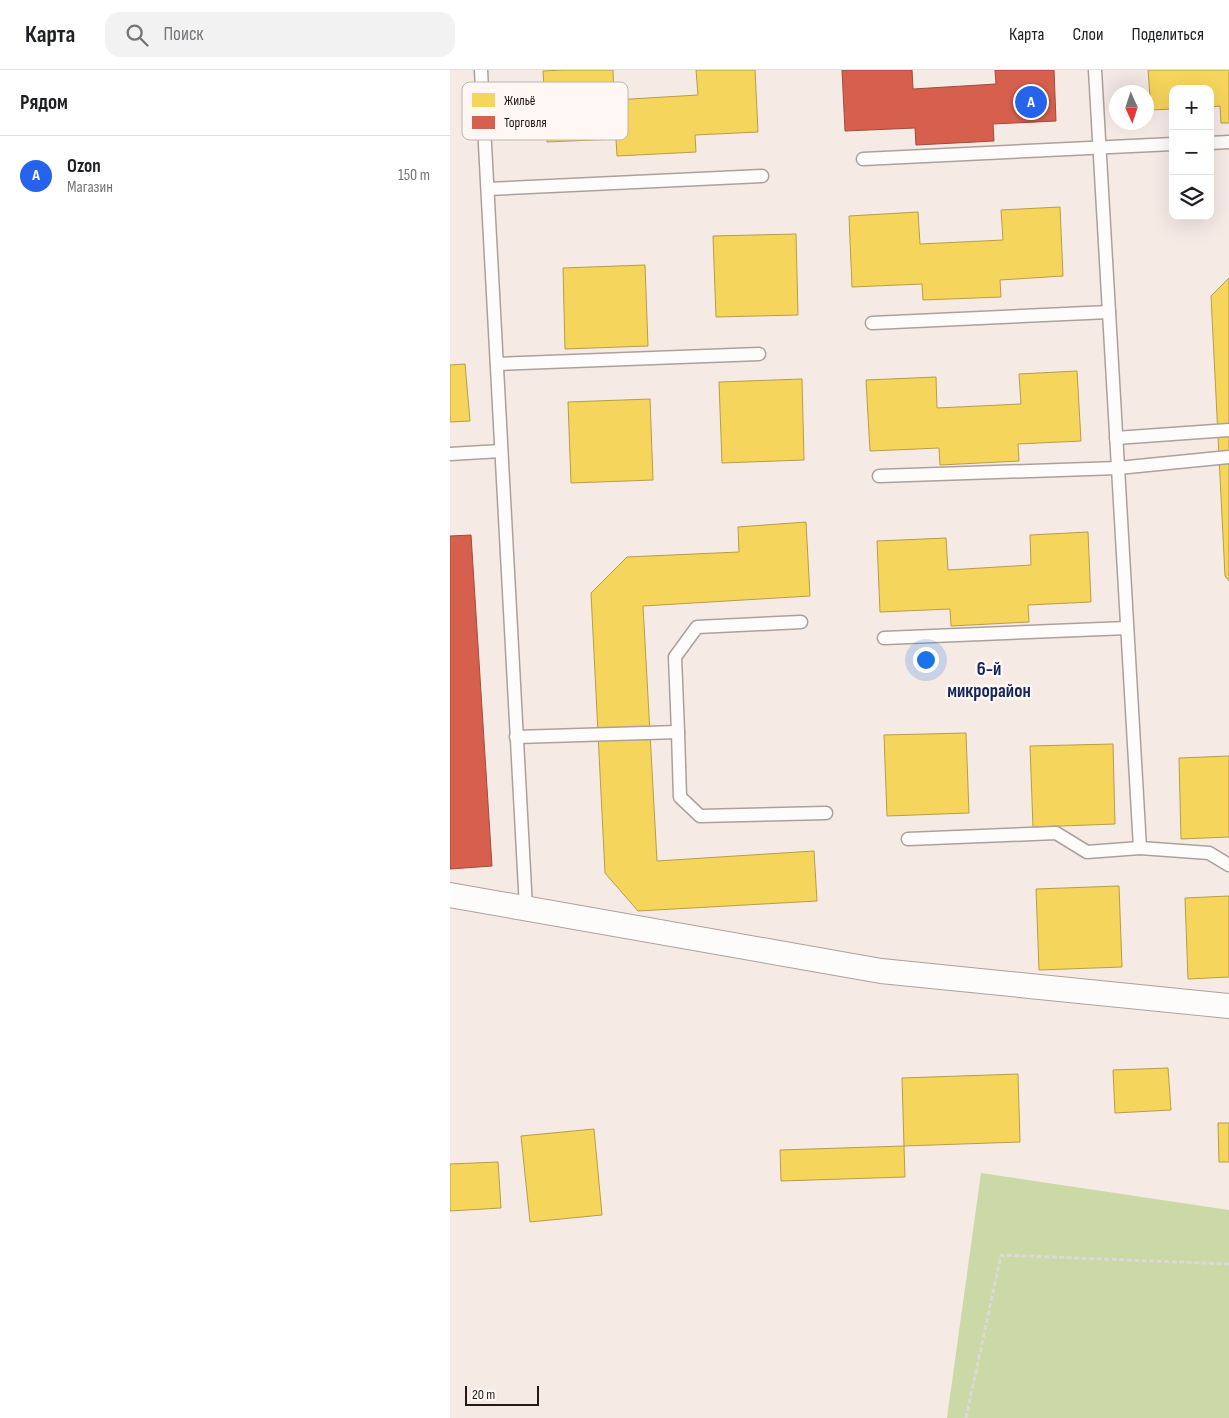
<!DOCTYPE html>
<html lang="ru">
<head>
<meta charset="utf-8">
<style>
  :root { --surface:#fff; --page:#f2f2f2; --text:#202124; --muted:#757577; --line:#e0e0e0; --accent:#2563eb }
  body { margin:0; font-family:"Sofia Sans Condensed",sans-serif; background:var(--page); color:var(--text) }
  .controls { position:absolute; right:15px; top:15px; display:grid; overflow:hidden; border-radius:10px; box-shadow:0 5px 20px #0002 }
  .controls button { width:45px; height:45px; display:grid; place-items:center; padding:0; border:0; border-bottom:1px solid var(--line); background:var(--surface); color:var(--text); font:25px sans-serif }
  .compass { position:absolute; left:659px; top:15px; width:45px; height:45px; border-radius:50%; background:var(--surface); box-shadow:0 5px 20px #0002; rotate:177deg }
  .scale { position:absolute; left:15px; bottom:12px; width:74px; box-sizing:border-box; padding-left:5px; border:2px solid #261914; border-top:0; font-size:14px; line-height:18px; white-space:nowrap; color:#261914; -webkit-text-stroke:4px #fff7f4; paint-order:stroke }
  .you { position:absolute; left:475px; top:589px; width:18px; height:18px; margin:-12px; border:4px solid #fff; border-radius:50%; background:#1a73e8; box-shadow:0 0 0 8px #1a73e833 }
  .badge { display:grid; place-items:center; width:32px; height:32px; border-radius:50%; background:var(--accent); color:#fff; font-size:16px; font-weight:700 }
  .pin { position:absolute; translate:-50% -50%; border:2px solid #fff; box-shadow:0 1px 5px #0006 }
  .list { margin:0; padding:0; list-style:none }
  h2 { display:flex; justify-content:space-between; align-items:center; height:65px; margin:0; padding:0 20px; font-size:21px }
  h2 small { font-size:16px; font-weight:400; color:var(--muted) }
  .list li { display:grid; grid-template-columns:32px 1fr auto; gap:15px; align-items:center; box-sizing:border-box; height:80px; padding:0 20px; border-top:1px solid var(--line) }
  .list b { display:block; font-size:19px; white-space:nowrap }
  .list p { margin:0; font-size:16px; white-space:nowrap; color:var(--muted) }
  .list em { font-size:16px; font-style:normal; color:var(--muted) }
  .icon { flex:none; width:28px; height:28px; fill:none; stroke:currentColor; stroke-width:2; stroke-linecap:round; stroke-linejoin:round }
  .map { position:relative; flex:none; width:779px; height:1348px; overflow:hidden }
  header { display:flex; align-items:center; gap:30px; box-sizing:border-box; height:70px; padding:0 25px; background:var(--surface); border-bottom:1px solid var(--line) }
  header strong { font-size:24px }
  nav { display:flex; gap:28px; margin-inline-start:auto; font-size:18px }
  .search { width:350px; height:45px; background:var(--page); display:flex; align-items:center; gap:12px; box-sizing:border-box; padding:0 18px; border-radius:15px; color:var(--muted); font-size:19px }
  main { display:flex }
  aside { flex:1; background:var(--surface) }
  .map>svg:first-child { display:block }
  .green { fill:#cad9a6 }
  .homes { fill:#f6d55c; stroke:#b89d46 }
  .shops { fill:#d6604d; stroke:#a14b3c }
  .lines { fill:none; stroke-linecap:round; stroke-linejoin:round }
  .service-casing { stroke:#aca09c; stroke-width:15 }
  .minor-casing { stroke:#aca09c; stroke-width:26 }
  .path { stroke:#dcd9d7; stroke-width:3; stroke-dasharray:5 2.5; stroke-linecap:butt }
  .service { stroke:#fefcfb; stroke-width:12 }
  .minor { stroke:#fefcfb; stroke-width:24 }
  .labels { text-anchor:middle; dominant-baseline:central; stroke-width:5; stroke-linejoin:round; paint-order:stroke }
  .neighbourhood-label { font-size:19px; font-weight:bold; fill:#13255b; stroke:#fff7f4 }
  .key { fill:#fff7f4; stroke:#beb4b1; stroke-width:1 }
  .key-label { font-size:14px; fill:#261914 }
</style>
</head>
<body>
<header>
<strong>Карта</strong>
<div class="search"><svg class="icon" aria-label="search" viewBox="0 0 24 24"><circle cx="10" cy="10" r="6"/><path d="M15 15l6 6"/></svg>Поиск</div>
<nav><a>Карта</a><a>Слои</a><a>Поделиться</a></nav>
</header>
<main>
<aside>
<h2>Рядом<small></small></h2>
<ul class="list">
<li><span class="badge">A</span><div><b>Ozon</b><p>Магазин</p></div><em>150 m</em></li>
</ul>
</aside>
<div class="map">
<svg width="779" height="1348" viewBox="0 0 779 1348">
  <rect width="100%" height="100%" fill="#f6eae5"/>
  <!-- green -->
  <polygon class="green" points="531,1103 779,1140 779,1348 497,1348"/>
  <!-- homes -->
  <g class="homes">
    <polygon points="114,0 163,0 164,30 248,25 246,0 305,0 308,62 245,65 246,82 167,86 166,69 97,72 93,1"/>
    <polygon points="698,0 779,0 779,53 771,53 770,36 760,37 760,19 723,19 723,39 701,40"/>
    <polygon points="610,137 613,206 550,210 551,227 473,230 472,214 402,217 399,146 468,142 470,174 553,170 551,140"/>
    <polygon points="346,164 348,245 266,247 263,166"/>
    <polygon points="195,195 198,276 115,279 113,198"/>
    <polygon points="779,208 779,511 775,506 761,226"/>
    <polygon points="15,294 20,351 0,352 0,295"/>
    <polygon points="627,301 631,371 568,374 569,391 490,395 489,378 420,381 416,310 486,307 487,338 571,334 569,304"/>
    <polygon points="352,309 354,390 272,393 269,312"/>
    <polygon points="200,329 203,410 121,413 118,332"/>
    <polygon points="356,452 360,526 193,536 207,791 364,781 367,831 188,841 155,803 141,523 177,487 289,482 288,457"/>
    <polygon points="638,462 641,532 578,535 579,552 501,556 500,539 430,542 427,471 496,468 498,500 581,495 580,465"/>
    <polygon points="516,663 519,743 437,746 434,665"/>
    <polygon points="663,674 665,754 583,757 580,676"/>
    <polygon points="779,686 779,767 731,769 729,688"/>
    <polygon points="669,816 672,897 589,900 586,819"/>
    <polygon points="779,826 779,907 738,909 735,828"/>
    <polygon points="718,998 721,1040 665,1043 663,1000"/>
    <polygon points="568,1004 570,1072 454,1076 452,1008"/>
    <polygon points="768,1053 779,1053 779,1092 769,1092"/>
    <polygon points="144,1059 152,1145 80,1152 71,1066"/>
    <polygon points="454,1076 455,1107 331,1111 330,1080"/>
    <polygon points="48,1092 51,1138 0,1141 0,1094"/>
  </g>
  <!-- shops -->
  <g class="shops">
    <polygon points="392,0 462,0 463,19 546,14 545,0 604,0 606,51 543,54 544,71 466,75 465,58 395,61"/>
    <polygon points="21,465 42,796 0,799 0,466"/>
  </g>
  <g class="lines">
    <defs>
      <g id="service">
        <polyline points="31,0 76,838"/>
        <polyline points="645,0 690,778 759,783 779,795"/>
        <polyline points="760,73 779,72"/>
        <polyline points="413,89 723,74"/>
        <polyline points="38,119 312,106"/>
        <polyline points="422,253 659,242"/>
        <polyline points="47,294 309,284"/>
        <polyline points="666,368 779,360"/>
        <polyline points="0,384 51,381"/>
        <polyline points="429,406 668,398 779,387"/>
        <polyline points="434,568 677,558"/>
        <polyline points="228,662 225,587 247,557 351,552"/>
        <polyline points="66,667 228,662 230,727 250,746 376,743"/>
        <polyline points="458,769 606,763 637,782 690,778"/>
      </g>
      <polyline id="minor" points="0,825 431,901 779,936"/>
    </defs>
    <!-- service casing -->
    <use href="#service" class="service-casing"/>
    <!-- minor casing -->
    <use href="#minor" class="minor-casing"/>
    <!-- path -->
    <polyline class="path" points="516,1348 551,1185 779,1194"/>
    <!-- service -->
    <use href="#service" class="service"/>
    <!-- minor -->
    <use href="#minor" class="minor"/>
  </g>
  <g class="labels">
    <!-- neighbourhood labels -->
    <g class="neighbourhood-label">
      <text x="539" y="599">6-й<tspan x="539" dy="22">микрорайон</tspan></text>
    </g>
  </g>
  <!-- legend -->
  <rect x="12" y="12" width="166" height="58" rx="8" class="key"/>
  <rect x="22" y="23" width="23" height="14" fill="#f6d55c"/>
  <rect x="22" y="46" width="23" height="13" fill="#d6604d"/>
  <g class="key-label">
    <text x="54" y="35">Жильё</text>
    <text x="54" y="57">Торговля</text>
  </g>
</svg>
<div class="controls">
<button>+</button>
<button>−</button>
<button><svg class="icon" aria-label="layers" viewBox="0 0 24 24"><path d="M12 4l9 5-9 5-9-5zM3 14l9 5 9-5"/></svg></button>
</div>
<svg class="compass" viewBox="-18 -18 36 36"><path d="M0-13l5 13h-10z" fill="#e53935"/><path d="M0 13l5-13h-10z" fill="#757577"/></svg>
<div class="scale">20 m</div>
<div class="you"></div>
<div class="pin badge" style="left:581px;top:32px">A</div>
</div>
</main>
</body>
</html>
